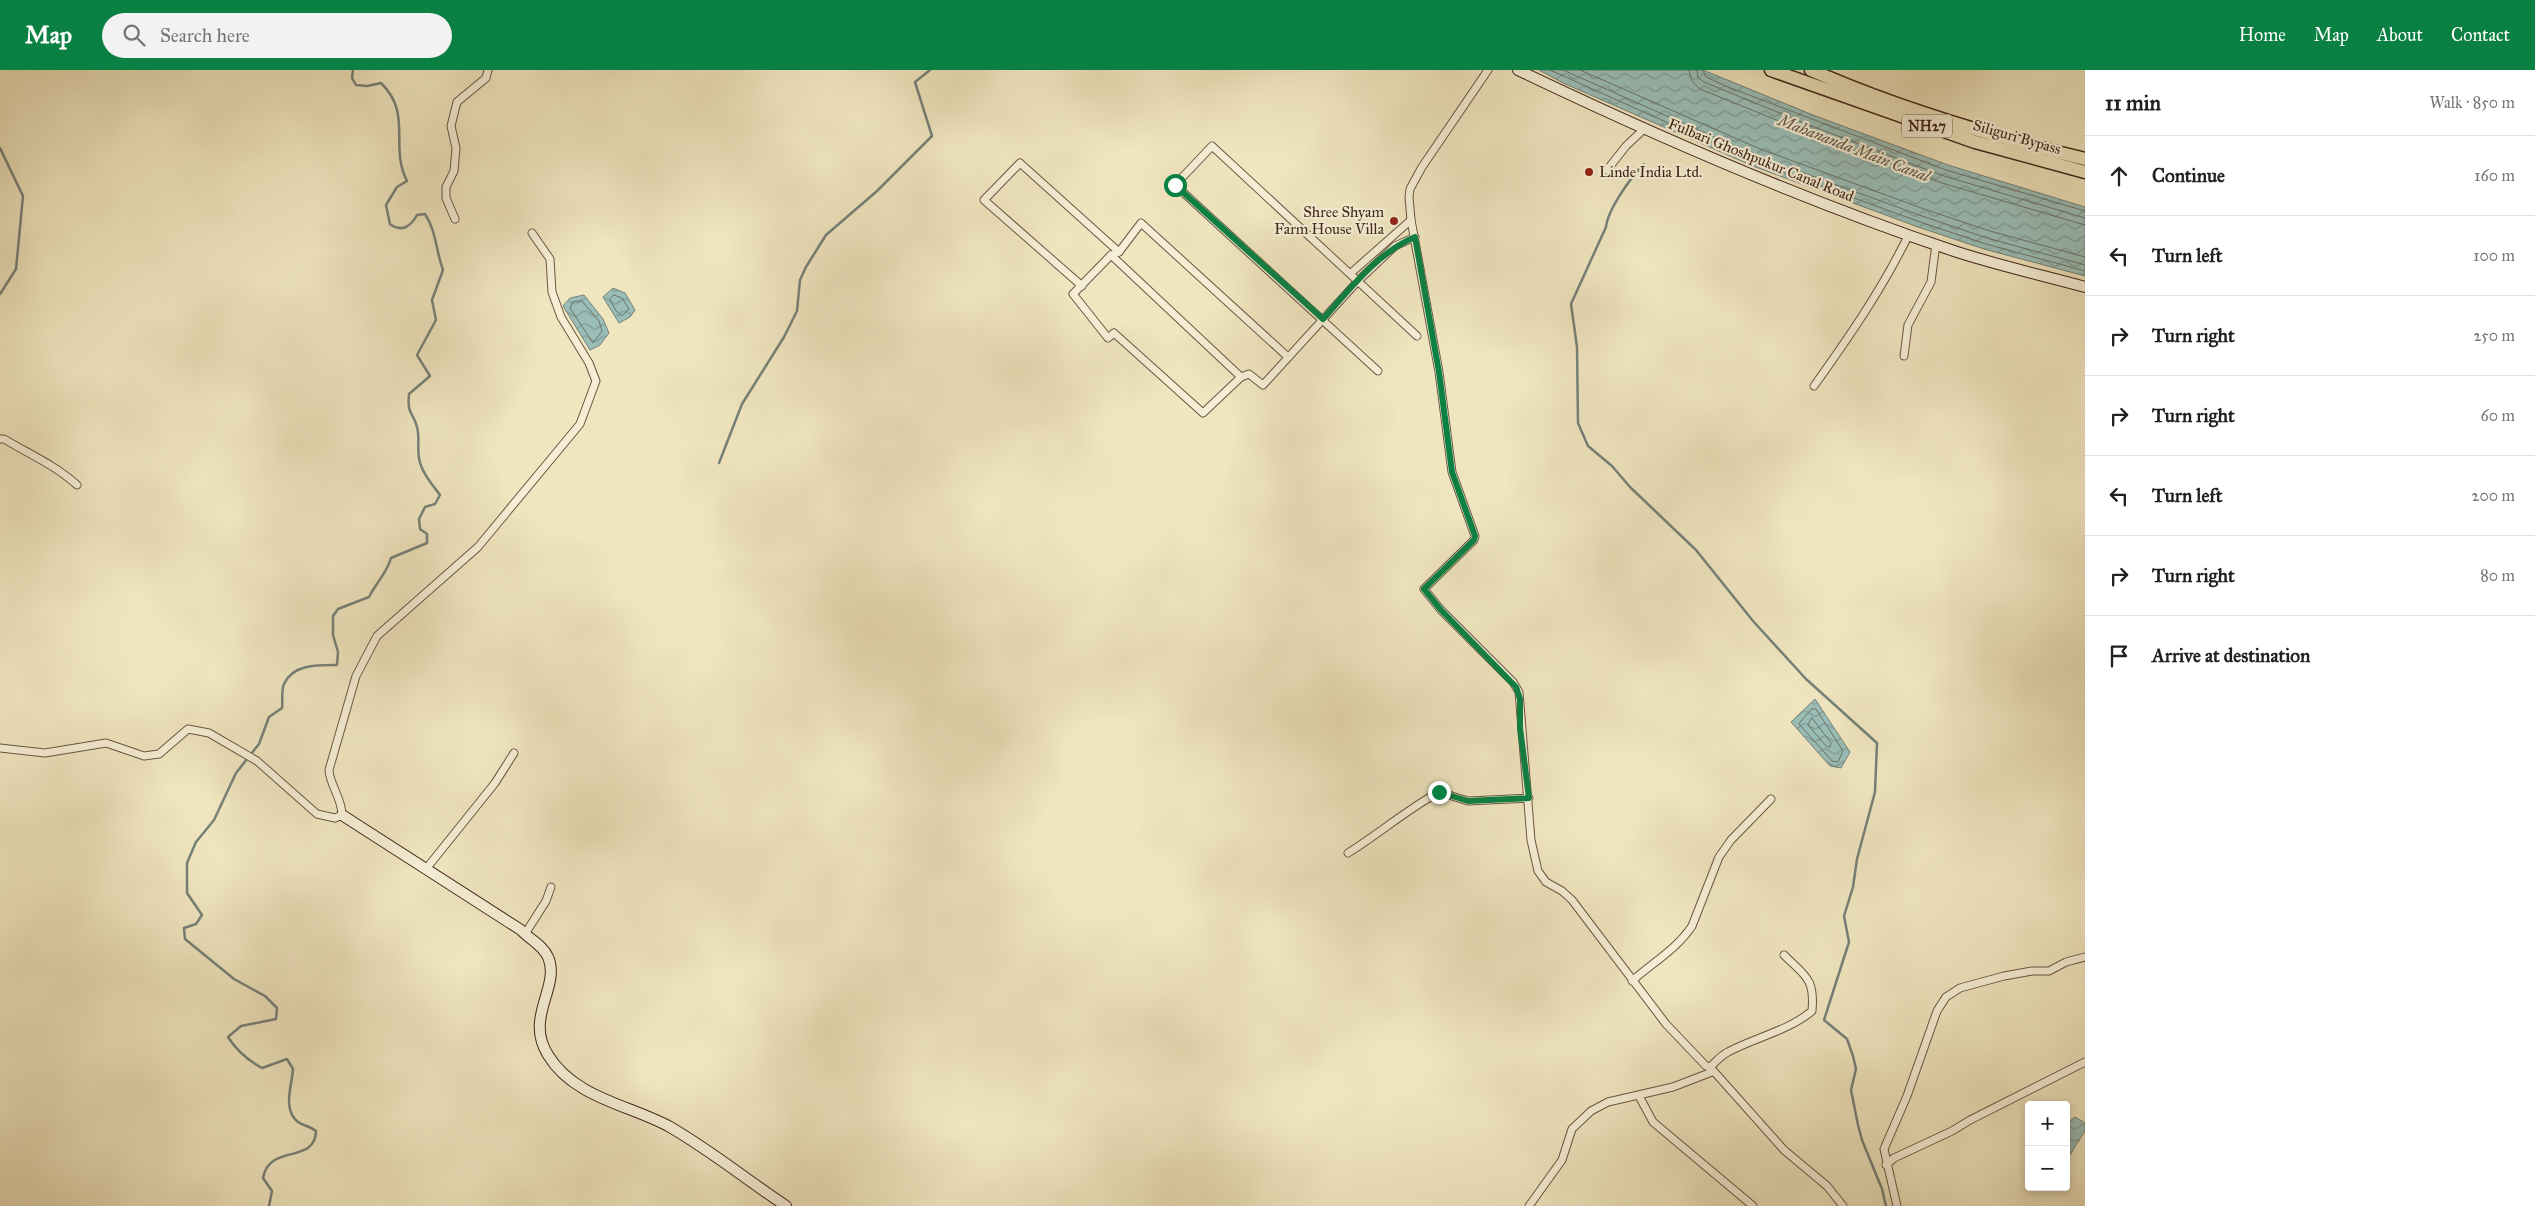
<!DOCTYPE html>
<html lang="en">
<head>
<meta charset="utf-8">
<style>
  :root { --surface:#fff; --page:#f2f2f2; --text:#202124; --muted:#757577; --line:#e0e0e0; --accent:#0b8043 }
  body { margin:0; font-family:"IM FELL Great Primer",serif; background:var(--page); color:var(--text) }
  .controls { position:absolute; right:15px; bottom:15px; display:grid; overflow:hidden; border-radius:5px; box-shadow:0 2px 8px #0003 }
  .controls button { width:45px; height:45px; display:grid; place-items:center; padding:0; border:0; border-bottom:1px solid var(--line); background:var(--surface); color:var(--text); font:25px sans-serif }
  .stop { position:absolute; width:15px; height:15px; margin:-11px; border:4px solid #0b8043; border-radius:50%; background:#fff }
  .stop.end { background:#0b8043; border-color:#fff; box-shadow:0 1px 5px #0008 }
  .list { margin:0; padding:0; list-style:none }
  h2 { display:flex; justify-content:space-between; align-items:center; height:65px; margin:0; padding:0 20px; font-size:21px }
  h2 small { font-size:16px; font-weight:400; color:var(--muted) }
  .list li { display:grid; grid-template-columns:32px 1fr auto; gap:15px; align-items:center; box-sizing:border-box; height:80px; padding:0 20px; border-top:1px solid var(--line) }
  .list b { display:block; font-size:19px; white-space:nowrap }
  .list em { font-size:16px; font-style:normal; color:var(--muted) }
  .icon { flex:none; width:28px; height:28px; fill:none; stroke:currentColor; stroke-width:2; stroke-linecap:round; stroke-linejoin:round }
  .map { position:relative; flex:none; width:2085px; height:1136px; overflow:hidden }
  header { display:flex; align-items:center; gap:30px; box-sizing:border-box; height:70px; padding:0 25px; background:var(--accent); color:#fff }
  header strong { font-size:24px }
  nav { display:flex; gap:28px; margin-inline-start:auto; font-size:18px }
  .search { width:350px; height:45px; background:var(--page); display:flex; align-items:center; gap:12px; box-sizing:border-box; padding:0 18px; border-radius:28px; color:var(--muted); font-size:19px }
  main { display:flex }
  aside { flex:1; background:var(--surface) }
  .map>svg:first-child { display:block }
  .water { fill:url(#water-waves); stroke:#768178 }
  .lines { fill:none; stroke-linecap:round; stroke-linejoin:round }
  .shore { stroke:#6c7268; stroke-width:1 }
  .stream { stroke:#768178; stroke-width:2.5 }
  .street-casing { stroke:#6b5543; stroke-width:9 }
  .secondary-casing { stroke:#3f251a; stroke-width:12 }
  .highway-casing { stroke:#3f251a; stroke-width:15 }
  .street { stroke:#f5eed5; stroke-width:7 }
  .secondary { stroke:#f5eed5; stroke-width:10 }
  .highway { stroke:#efe5bf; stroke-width:12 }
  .route { stroke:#0b8043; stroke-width:6 }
  .poi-dot { fill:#8f2418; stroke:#f5eed5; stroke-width:2 }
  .labels { text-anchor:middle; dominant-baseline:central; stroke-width:4.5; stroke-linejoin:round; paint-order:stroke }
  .shield { fill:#f5eed5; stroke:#766152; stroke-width:1 }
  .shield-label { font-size:14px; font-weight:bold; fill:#3f251a }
  .street-label { font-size:15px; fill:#3f251a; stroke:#f5eed5 }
  .poi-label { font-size:15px; fill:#3f251a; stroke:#f5eed5; text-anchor:start }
  .water-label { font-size:16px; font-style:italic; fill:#5a5349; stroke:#f5eed5 }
</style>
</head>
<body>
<header>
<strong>Map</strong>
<div class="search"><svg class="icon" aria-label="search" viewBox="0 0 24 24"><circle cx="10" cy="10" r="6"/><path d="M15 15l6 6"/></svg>Search here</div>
<nav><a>Home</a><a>Map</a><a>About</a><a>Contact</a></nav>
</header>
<main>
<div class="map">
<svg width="2085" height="1136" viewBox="0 0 2085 1136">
  <defs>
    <pattern id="water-waves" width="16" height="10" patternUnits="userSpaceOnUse" patternTransform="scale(1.25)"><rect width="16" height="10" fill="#9abeb7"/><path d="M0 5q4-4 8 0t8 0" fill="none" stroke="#7f9a94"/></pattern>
  </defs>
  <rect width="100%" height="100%" fill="#efe5bf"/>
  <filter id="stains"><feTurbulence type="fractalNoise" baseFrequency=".004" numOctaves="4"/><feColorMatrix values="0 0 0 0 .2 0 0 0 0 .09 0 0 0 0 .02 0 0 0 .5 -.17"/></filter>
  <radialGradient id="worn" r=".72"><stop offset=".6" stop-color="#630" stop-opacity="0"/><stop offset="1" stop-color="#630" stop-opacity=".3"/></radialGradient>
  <!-- water -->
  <g class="water">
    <polygon points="1539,0 1703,0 1813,45 1948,95 2085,137 2085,206 1984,179 1918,157 1753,96 1563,13"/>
    <polygon points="613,218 625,223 635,240 630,247 619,253 603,227"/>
    <polygon points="584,225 603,249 609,263 600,275 590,280 563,236 570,228"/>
    <polygon points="1815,629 1850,682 1841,698 1830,696 1791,652"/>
    <polygon points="2075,1047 2085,1053 2085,1061 2066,1091 2066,1054"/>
  </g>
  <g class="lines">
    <!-- shore -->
    <g class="shore">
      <polyline points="1550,0 1755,92 1920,152 1986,174 2085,201"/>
      <polyline points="1563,0 1757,86 1922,146 1987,168 2085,195"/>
      <polyline points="1580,0 1760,79 1924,139 1990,161 2085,187"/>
      <polyline points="1689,0 1692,11 1700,19 1806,62 1942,113 2085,155"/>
      <polyline points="1697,0 1698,8 1704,12 1809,55 1944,106 2085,148"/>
      <polyline points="1703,0 1706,7 1728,17 1946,100 2085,141"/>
      <polygon points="614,225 622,228 629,239 622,246 616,241 610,229"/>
      <polygon points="582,231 599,251 602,261 593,273 570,238 573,232"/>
      <polygon points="1812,639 1816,639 1843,681 1838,692 1832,691 1799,654"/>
      <polygon points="1812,648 1831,673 1830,677 1827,677 1808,655"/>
    </g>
    <!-- stream -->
    <g class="stream">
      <polyline points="0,78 23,126 16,199 0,224"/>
      <path d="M1644 94C1631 107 1608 139 1606 157L1571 234 1577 277 1578 353 1588 376 1612 396 1630 417 1696 480 1753 551 1806 609 1877 673 1875 722 1857 789 1853 817 1844 846 1849 872 1824 950 1847 969 1853 986 1856 999 1851 1020 1858 1055 1862 1070 1882 1119 1886 1136"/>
      <polyline points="719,393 742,334 784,267 797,241 800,210 806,197 826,165 877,121 932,66 915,12 930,0"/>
      <path d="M269 1136 272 1121 263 1108C269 1073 315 1095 316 1061 310 1056 304 1056 298 1052 282 1039 292 1016 293 999L287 989 262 998C247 990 237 981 228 967L241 956 276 949 277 938 265 926 234 909 185 869 184 858 196 854 202 845 187 823V793L196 772 214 750 236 703 259 674 269 647 282 638C283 631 281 620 284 614 293 594 318 595 337 595L338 582 333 565V546L338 539 369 527C376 513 387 503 391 488L427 473V464L420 459 419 449 425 437 435 434 440 425C432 414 421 402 419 388 417 378 420 368 417 357 413 341 407 346 409 324L430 306 417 285 436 250 432 230 443 200C436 181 436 160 425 144L417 145C411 156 402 163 390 154L386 135 397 117 407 111C389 76 413 44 381 13L367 16 356 15 352 8 353 0"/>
    </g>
    <defs>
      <g id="street">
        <polyline points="1488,0 1422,97 1410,119 1409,127 1411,150 1439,302 1452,402 1475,466 1474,470 1424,519 1441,540 1513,612 1519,622 1531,770 1538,801 1546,812 1562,821 1572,830 1666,954 1706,996 1710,997 1784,1080 1827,1116 1843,1136"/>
        <polyline points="1607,100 1626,76 1644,59"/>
        <polyline points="455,149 446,128 446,117 454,101 456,78 451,56 457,32 486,8 488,0"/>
        <polyline points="1111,185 1241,307 1249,304 1263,315 1358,211 1395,176 1415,167"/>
        <polyline points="1351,203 1411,150"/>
        <polyline points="1082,216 984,130 1020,93 1119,182"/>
        <polyline points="1904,286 1908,255 1931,212 1936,174"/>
        <polyline points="1378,301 1175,115 1212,76 1417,266"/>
        <polyline points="1241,307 1203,343 1114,263 1108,268 1073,224 1111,185 1119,182 1141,153 1288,287"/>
        <path d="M1814 316C1849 267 1883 218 1909 164"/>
        <path d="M0 369H4C29 384 55 395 77 415"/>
        <path d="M0 678 45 683 106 673 144 686 159 684 188 659 209 663 257 691 317 744 335 748 342 745C342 728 330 716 329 700L356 606 377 566 478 477 580 354 596 311 589 293 561 247 552 222 550 189 532 163"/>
        <path d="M1348 783C1379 764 1406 740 1439 722L1468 731 1529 728"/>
        <polyline points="426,799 495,713 514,683"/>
        <polyline points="525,864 546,831 551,817"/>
        <path d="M1632 911C1652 893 1677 879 1692 856L1719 787 1731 770 1771 729"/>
        <path d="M1710 997C1716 992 1720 986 1728 982 1756 967 1788 961 1812 941 1815 908 1805 906 1784 885"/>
        <polyline points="1639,1026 1653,1052 1753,1136"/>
        <polyline points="1886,1095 1894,1088 1952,1061 1970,1050 2085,992"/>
        <polyline points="1529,1136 1562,1090 1572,1059 1591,1041 1608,1032 1673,1017 1712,1002"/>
        <polyline points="1897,1136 1884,1079 1907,1026 1937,941 1946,927 1960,918 2004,906 2032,901 2049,901 2066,892 2085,887"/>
      </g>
      <g id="secondary">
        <path d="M1518 0C1660 68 1805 131 1954 181 1997 195 2041 205 2085 217"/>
        <path d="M342 745 521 860C529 869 543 875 548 887 561 917 524 947 548 985 574 1028 630 1035 670 1057 710 1080 747 1110 786 1136"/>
      </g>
      <g id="highway">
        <polyline points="1771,0 1975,72 2085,102"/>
        <path d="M1811 0C1899 39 1991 66 2085 89"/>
      </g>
    </defs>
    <!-- street casing -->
    <use href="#street" class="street-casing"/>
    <!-- secondary casing -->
    <use href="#secondary" class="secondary-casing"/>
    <!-- highway casing -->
    <use href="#highway" class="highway-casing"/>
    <!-- street -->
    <use href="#street" class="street"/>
    <!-- secondary -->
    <use href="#secondary" class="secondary"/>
    <!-- highway -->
    <use href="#highway" class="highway"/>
  </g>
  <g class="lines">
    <!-- route -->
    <path class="route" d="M1175 115 1323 249C1350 219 1377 183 1415 167L1439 302 1452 402 1475 466 1474 470 1424 519 1441 540 1516 617 1520 629V658L1529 728 1468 731 1439 722"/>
  </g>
  <!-- markers -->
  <g class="poi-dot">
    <circle cx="1589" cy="102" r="5"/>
    <circle cx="1394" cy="151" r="5"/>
  </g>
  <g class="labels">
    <!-- shield labels -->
    <rect class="shield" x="1902" y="44.5" width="50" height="23" rx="4"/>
    <g class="shield-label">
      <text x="1927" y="56">NH27</text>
    </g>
    <!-- street labels -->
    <g class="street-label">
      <text transform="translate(2017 67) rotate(16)">Siliguri Bypass</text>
      <text transform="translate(1761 90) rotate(22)">Fulbari Ghoshpukur Canal Road</text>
    </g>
    <!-- poi labels -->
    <g class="poi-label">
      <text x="1599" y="102">Linde India Ltd.</text>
      <text x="1384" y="142" text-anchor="end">Shree Shyam<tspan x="1384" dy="17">Farm House Villa</tspan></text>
    </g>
    <!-- water labels -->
    <g class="water-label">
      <text transform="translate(1854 78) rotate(21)">Mahananda Main Canal</text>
    </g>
  </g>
  <rect width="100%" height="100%" filter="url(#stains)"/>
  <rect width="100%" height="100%" fill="url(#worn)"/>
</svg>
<div class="controls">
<button>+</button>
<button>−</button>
</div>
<div class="stop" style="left:1175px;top:115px"></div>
<div class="stop end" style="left:1439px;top:722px"></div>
</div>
<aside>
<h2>11 min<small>Walk · 850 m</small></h2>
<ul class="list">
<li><svg class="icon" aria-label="ahead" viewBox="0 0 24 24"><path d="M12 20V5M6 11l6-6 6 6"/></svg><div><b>Continue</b></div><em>160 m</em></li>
<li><svg class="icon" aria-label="left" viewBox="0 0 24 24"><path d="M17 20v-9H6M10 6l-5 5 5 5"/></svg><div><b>Turn left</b></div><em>100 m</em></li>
<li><svg class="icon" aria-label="right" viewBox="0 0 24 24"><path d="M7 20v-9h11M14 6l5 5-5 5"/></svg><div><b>Turn right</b></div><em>250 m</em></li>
<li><svg class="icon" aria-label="right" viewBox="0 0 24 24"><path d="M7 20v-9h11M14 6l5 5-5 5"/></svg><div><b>Turn right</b></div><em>60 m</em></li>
<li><svg class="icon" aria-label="left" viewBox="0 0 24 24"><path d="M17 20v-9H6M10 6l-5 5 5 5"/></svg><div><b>Turn left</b></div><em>200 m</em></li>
<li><svg class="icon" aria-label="right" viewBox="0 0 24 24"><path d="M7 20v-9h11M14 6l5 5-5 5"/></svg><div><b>Turn right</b></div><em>80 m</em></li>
<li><svg class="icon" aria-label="arrive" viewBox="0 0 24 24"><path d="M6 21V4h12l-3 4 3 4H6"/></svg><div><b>Arrive at destination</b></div></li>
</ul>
</aside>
</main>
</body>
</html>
